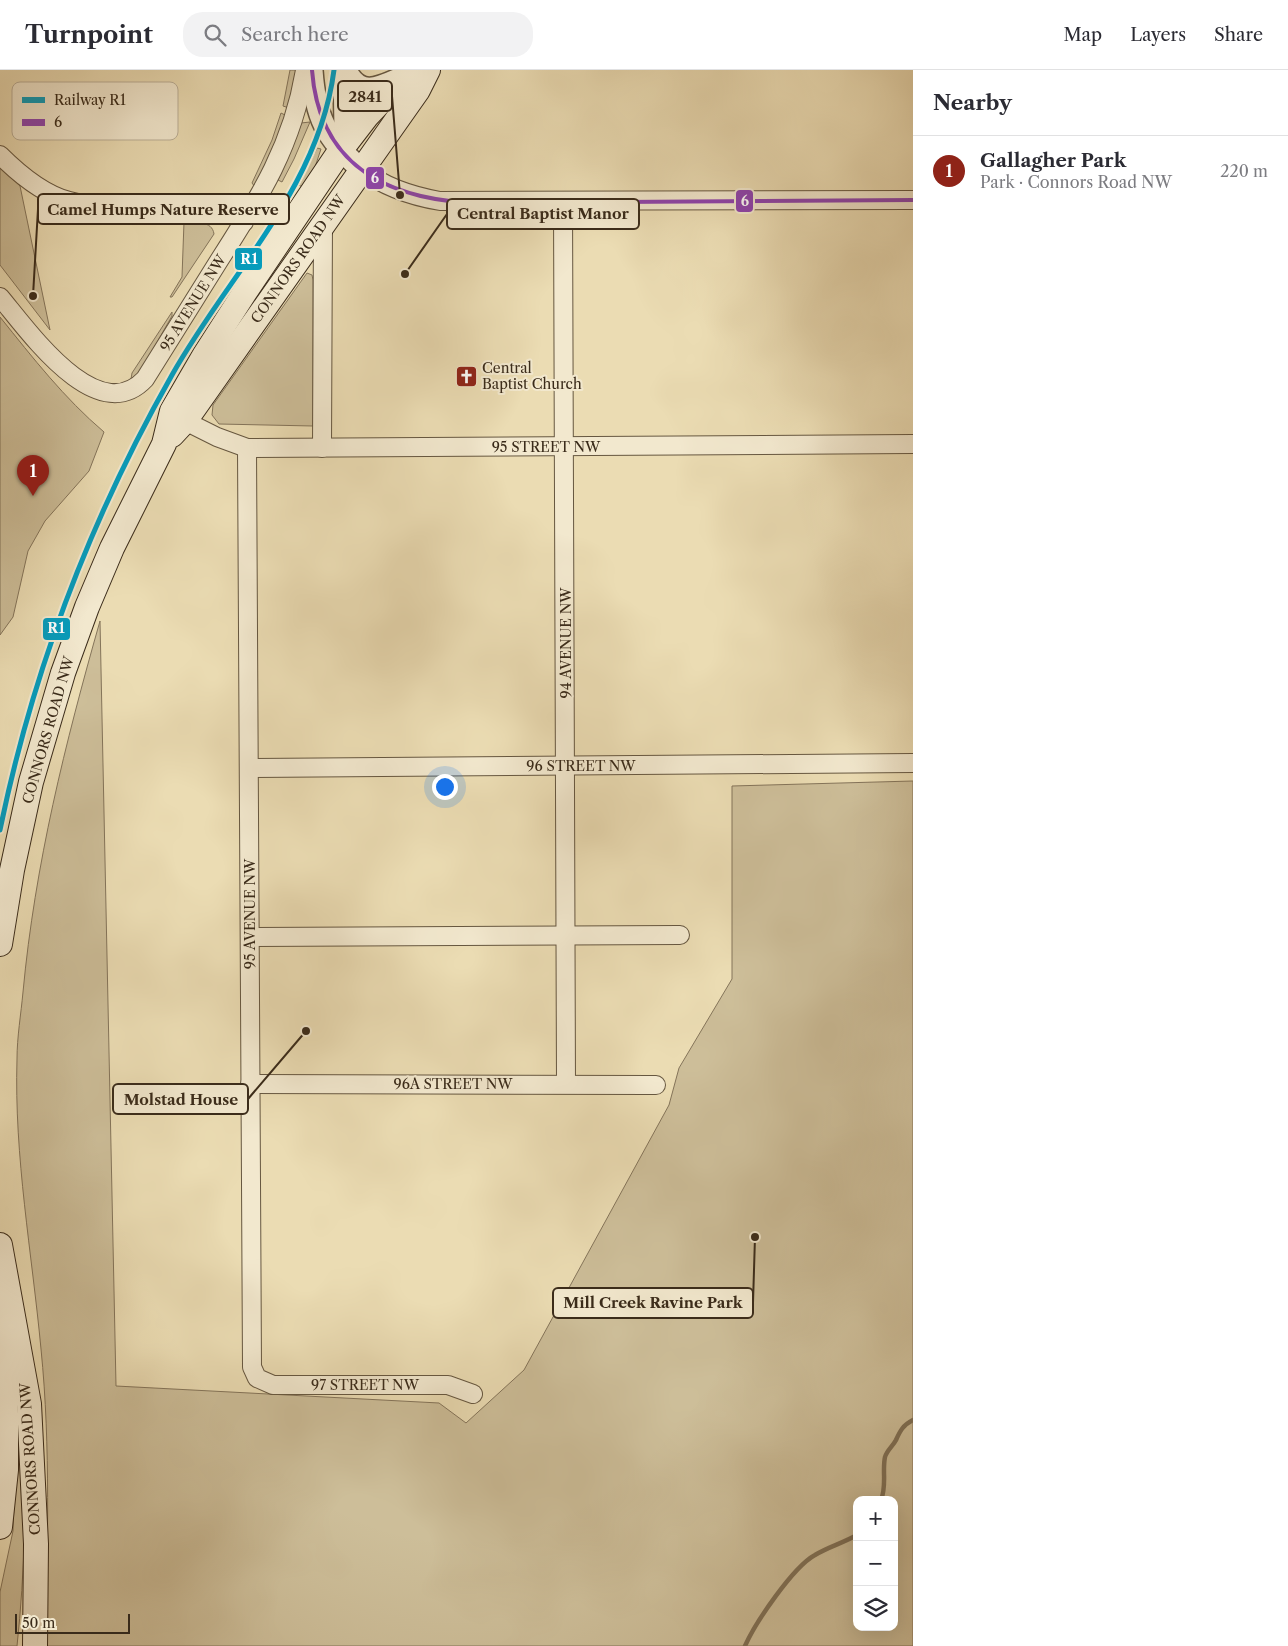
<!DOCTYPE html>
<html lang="en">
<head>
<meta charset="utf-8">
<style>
  :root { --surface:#fff; --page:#f2f2f3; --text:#2b2b33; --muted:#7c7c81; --line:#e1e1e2; --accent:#8f2418 }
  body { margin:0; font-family:"Libre Caslon Text",serif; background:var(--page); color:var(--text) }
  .controls { position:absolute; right:15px; bottom:15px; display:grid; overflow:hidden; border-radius:10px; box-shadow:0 5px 20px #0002 }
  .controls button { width:45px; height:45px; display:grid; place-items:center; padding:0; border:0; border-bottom:1px solid var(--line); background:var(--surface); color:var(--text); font:25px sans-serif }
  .scale { position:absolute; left:15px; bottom:12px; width:115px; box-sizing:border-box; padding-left:5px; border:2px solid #3a2b1a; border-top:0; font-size:14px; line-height:18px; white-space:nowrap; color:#3a2b1a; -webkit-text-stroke:4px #f2e8ce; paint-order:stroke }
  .you { position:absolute; left:444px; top:716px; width:18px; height:18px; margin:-12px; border:4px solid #fff; border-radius:50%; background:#1a73e8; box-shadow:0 0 0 8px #1a73e833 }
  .badge { display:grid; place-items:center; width:32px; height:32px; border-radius:50%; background:var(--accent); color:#fff; font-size:16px; font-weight:700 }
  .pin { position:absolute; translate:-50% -41px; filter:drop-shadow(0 1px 2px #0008) }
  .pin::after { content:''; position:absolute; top:26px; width:18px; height:15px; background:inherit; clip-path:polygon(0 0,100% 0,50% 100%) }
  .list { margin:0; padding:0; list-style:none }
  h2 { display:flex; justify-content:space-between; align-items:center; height:65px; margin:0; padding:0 20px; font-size:21px }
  h2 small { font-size:16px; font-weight:400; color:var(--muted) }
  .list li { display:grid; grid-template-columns:32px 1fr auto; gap:15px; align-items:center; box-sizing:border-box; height:70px; padding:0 20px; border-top:1px solid var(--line) }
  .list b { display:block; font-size:19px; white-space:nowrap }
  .list p { margin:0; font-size:16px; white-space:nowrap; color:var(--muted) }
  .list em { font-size:16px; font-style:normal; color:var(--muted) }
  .icon { flex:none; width:28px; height:28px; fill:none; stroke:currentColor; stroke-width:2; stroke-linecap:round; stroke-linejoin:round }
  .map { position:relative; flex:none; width:913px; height:1576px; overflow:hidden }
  header { display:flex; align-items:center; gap:30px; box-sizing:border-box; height:70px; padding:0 25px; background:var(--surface); border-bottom:1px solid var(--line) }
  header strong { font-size:24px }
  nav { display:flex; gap:28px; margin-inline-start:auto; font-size:18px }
  .search { width:350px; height:45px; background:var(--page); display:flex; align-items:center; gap:12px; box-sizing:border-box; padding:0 18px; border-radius:20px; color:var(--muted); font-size:19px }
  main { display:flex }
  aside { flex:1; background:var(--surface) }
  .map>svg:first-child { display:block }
  .green { fill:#cdbe99; stroke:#84745a; fill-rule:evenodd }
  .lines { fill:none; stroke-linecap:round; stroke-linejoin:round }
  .stream { stroke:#807157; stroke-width:4.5 }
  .minor-casing { stroke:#665740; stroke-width:20 }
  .tertiary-casing { stroke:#665740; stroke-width:24 }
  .secondary-casing { stroke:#3a2b1a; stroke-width:26 }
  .minor { stroke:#f2e8ce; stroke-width:18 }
  .tertiary { stroke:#f2e8ce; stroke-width:21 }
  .secondary { stroke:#f2e8ce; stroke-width:24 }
  .bus-1-casing { stroke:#f2e8ce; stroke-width:8 }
  .bus-1 { stroke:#8e44ad; stroke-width:4 }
  .rail-1-casing { stroke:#f2e8ce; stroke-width:9 }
  .rail-1 { stroke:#069cbc; stroke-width:5 }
  .labels { text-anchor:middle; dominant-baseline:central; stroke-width:4; stroke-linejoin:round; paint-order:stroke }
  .street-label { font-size:14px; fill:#3a2b1a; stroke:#f2e8ce }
  .poi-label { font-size:14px; fill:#3a2b1a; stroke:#f2e8ce; text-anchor:start }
  .key { fill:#f2e8ce; stroke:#bbaf98; stroke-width:1 }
  .key-label { font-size:14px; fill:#3a2b1a }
  .leader { fill:none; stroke:#3a2b1a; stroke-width:2 }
  .callout-dot { fill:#3a2b1a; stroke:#f2e8ce; stroke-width:2 }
  .callout { fill:#f2e8ce; stroke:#3a2b1a; stroke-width:2 }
  .callout-label { font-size:15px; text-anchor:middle; font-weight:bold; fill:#3a2b1a }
  .line-badge { stroke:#f2e8ce; stroke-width:2 }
  .badge-label { font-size:14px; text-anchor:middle; font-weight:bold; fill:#fff }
</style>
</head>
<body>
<header>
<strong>Turnpoint</strong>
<div class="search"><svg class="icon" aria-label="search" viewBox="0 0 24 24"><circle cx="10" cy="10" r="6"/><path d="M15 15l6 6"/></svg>Search here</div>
<nav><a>Map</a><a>Layers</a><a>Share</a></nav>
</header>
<main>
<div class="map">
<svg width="913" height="1576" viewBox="0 0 913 1576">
  <rect width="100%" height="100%" fill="#ebdcb3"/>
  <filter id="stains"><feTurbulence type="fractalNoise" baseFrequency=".004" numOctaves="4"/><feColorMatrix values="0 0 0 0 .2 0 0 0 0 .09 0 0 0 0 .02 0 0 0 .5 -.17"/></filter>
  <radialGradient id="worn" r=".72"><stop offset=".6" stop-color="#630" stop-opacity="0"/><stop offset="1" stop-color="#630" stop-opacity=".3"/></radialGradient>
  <!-- green -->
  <g class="green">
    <polygon points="290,0 297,0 289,38 283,36"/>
    <polygon points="281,43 287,46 255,117 252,113 272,70"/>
    <polygon points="310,52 294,89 282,112 278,110 301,53"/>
    <polygon points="317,78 321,79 315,97 302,117 299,115"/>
    <polygon points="0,97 20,116 50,260 0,195"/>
    <path d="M184 152C195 153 212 150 214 164L172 227H170L182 207Z"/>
    <polygon points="307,203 312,205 313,210 313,356 219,354 212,345 213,335"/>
    <polygon points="172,242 172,246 140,302 131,309 132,303"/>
    <path d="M0 247C33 288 64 328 104 362L89 401 45 451 28 481 13 547 0 565Z"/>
    <path d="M100 551 116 1316 439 1333 466 1353 524 1300 669 1035 679 998 732 909V716L913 711V1576H46C47 1477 51 1378 41 1279 32 1183 14 1087 17 989 17 967 21 944 23 922 35 794 65 674 100 551ZM857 1430H894V1557H857Z"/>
    <path d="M17 1354H25C26 1429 25 1502 17 1576H0V1522L13 1461Z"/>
  </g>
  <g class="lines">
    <!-- stream -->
    <g class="stream">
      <path d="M881 1430C887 1416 882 1401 885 1387 887 1380 893 1376 896 1370 900 1361 903 1355 913 1350"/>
      <path d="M745 1576C755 1553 793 1497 815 1485 828 1477 843 1473 857 1465"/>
    </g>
    <defs>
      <g id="minor">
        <path d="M0 85C19 104 43 124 69 131 125 146 195 116 244 152"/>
        <path d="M361 99C384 117 411 126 440 131L913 130"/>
        <polyline points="563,132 566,1014"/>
        <path d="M0 227C27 259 97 360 145 309 170 269 195 229 220 189 260 127 293 74 305 0"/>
        <polyline points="185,351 217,367 247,378 913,374"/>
        <polyline points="247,378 252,1297 257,1308 273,1315 448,1315 473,1324"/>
        <polyline points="322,378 323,153"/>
        <polyline points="249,698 913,693"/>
        <polyline points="250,867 680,865"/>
        <polyline points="250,1014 656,1015"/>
      </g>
      <g id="tertiary">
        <path d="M312 0C315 46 326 69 361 99"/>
        <path d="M346 0C360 30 382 16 405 6"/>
        <polyline points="340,81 345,58 344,0"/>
      </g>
      <g id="secondary">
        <polyline points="172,365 185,351 418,20 428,0"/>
        <polyline points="0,874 12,800 31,712 63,603 87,537 112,478 164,374 172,341 204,286 245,222 340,81 367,46 405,6 416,0"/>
        <polyline points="0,1175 29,1334 36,1474 35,1576"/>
        <polyline points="0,1253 6,1344 6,1400 0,1457"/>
      </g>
    </defs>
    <!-- minor casing -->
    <use href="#minor" class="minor-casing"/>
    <!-- tertiary casing -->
    <use href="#tertiary" class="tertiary-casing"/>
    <!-- secondary casing -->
    <use href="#secondary" class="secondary-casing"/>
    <!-- minor -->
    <use href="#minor" class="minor"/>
    <!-- tertiary -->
    <use href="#tertiary" class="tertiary"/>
    <!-- secondary -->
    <use href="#secondary" class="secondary"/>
    <defs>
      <path id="bus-1" d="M312 0C319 94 384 128 471 133L913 130"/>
    </defs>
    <!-- bus-1 casing -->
    <use href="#bus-1" class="bus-1-casing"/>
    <!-- bus-1 -->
    <use href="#bus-1" class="bus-1"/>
    <defs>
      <path id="rail-1" d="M0 760C33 599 91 448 172 305 228 205 319 118 334 0"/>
    </defs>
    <!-- rail-1 casing -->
    <use href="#rail-1" class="rail-1-casing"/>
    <!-- rail-1 -->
    <use href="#rail-1" class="rail-1"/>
  </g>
  <!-- icons -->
  <defs>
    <symbol id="church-square" viewBox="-11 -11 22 22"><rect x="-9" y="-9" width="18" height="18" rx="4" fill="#8f2418" stroke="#f2e8ce"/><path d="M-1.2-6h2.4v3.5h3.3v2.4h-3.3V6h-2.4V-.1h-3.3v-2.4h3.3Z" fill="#fff"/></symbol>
  </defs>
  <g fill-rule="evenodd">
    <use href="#church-square" x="454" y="294" width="25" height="25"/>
  </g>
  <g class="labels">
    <!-- street labels -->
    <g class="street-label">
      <text transform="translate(298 189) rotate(-55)">CONNORS ROAD NW</text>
      <text transform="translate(193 233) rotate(-58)">95 AVENUE NW</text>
      <text x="546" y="377">95 STREET NW</text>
      <text transform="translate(566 573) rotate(-90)">94 AVENUE NW</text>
      <text transform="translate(48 660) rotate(-74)">CONNORS ROAD NW</text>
      <text x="581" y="696">96 STREET NW</text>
      <text transform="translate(250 844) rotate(-90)">95 AVENUE NW</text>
      <text x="453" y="1014">96A STREET NW</text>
      <text x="365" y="1315">97 STREET NW</text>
      <text transform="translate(30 1389) rotate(-94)">CONNORS ROAD NW</text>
    </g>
    <!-- poi labels -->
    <g class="poi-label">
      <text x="482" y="298">Central<tspan x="482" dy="16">Baptist Church</tspan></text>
    </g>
  </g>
  <!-- legend -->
  <rect x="12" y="12" width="166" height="58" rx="8" class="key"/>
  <rect x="22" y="27" width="23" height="6" fill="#069cbc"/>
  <rect x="22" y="49" width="23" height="7" fill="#8e44ad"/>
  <g class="key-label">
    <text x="54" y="35">Railway R1</text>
    <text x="54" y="57">6</text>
  </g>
  <!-- callouts -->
  <path class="leader" d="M400 125L392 26M33 226L38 139M405 204L447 144M306 961L248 1029M755 1167L753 1233"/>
  <g class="callout-dot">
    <circle cx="400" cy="125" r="5"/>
    <circle cx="33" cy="226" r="5"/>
    <circle cx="405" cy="204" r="5"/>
    <circle cx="306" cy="961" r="5"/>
    <circle cx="755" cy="1167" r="5"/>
  </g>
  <g class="callout">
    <rect x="338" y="11" width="54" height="30" rx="5"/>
    <rect x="38" y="124" width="251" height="30" rx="5"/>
    <rect x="447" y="129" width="192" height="30" rx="5"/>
    <rect x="113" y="1014" width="135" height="30" rx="5"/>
    <rect x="553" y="1218" width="200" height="30" rx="5"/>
  </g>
  <g class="callout-label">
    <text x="365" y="32">2841</text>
    <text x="163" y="145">Camel Humps Nature Reserve</text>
    <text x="543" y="149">Central Baptist Manor</text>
    <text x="181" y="1035">Molstad House</text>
    <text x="653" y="1238">Mill Creek Ravine Park</text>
  </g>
  <g class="line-badge">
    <rect x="365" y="96" width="20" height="24" rx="5" fill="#8e44ad"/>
    <rect x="735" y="119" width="19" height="24" rx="5" fill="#8e44ad"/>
    <rect x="234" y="177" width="29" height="24" rx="5" fill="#069cbc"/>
    <rect x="42" y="547" width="29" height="24" rx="5" fill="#069cbc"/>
  </g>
  <g class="badge-label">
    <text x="375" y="113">6</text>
    <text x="745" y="136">6</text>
    <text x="249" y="194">R1</text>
    <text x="56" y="563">R1</text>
  </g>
  <rect width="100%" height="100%" filter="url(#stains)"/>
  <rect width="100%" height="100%" fill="url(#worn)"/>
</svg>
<div class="controls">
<button>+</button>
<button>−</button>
<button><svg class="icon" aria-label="layers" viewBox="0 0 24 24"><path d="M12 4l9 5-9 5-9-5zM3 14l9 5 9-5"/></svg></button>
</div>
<div class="scale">50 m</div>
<div class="you"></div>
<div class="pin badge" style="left:33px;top:426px">1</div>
</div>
<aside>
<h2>Nearby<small></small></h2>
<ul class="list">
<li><span class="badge">1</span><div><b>Gallagher Park</b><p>Park · Connors Road NW</p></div><em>220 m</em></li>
</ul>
</aside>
</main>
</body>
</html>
